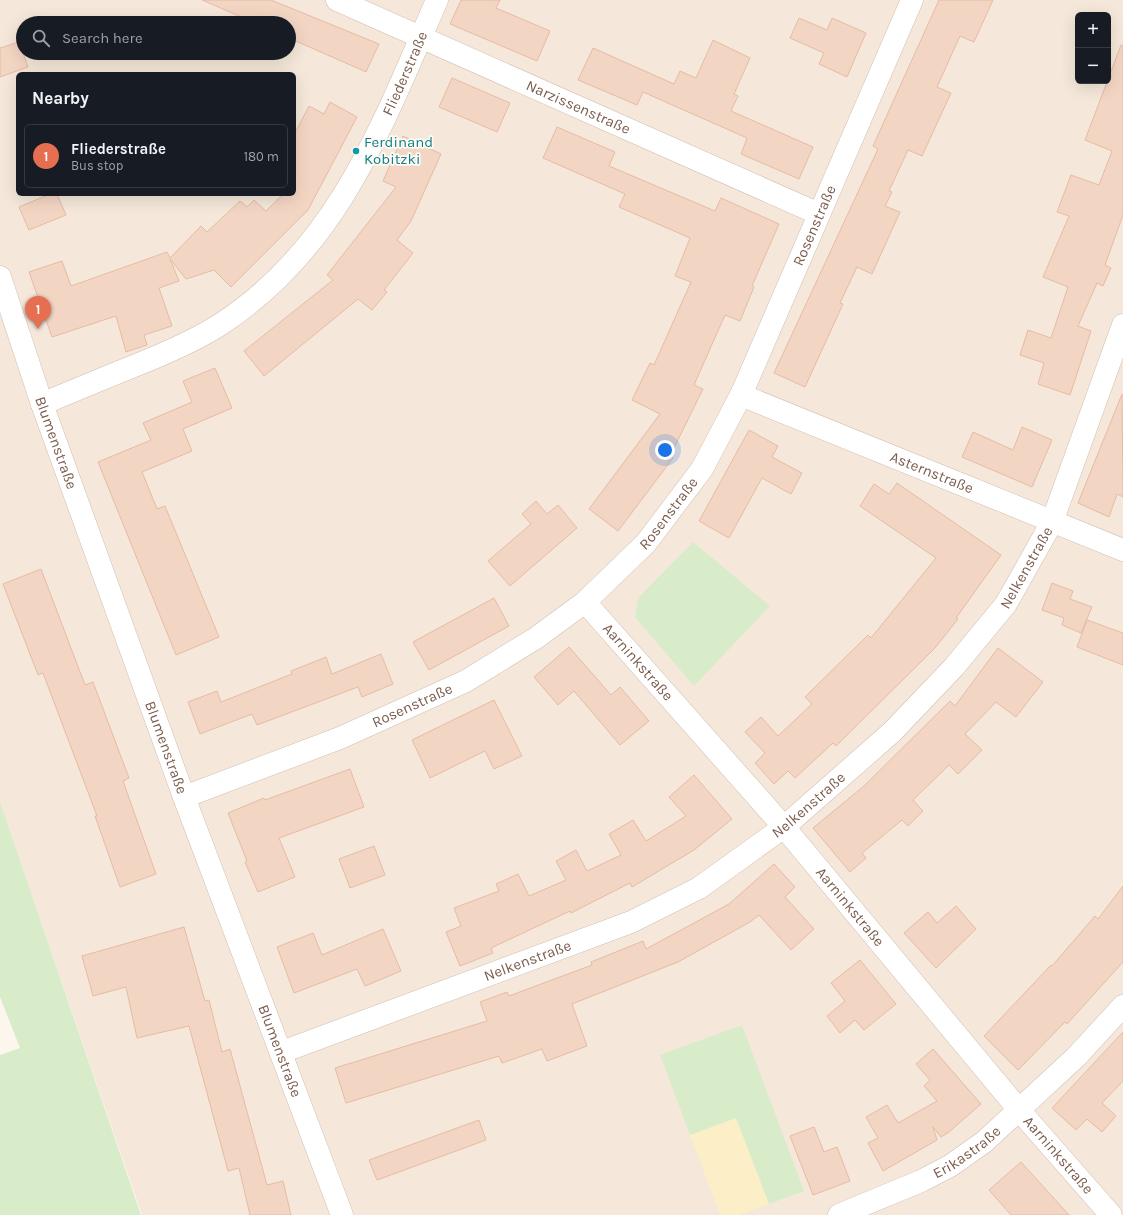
<!DOCTYPE html>
<html lang="en">
<head>
<meta charset="utf-8">
<style>
  :root { --surface:#171b24; --page:#20242c; --text:#f1f3f6; --muted:#9ea1a6; --line:#363941; --accent:#e76f51 }
  body { margin:0; font-family:Karla,sans-serif; background:var(--page); color:var(--text) }
  .controls { position:absolute; right:12px; top:12px; display:grid; overflow:hidden; border-radius:6px; box-shadow:0 4px 16px #0002 }
  .controls button { width:36px; height:36px; display:grid; place-items:center; padding:0; border:0; border-bottom:1px solid var(--line); background:var(--surface); color:var(--text); font:20px sans-serif }
  .you { position:absolute; left:665px; top:450px; width:14px; height:14px; margin:-10px; border:3px solid #fff; border-radius:50%; background:#1a73e8; box-shadow:0 0 0 6px #1a73e833 }
  .badge { display:grid; place-items:center; width:26px; height:26px; border-radius:50%; background:var(--accent); color:#fff; font-size:13px; font-weight:700 }
  .pin { position:absolute; translate:-50% -33px; filter:drop-shadow(0 1px 2px #0008) }
  .pin::after { content:''; position:absolute; top:21px; width:14px; height:12px; background:inherit; clip-path:polygon(0 0,100% 0,50% 100%) }
  .list { margin:0; padding:0; list-style:none }
  h2 { display:flex; justify-content:space-between; align-items:center; height:52px; margin:0; padding:0 16px; font-size:17px }
  h2 small { font-size:13px; font-weight:400; color:var(--muted) }
  .list li { display:grid; grid-template-columns:26px 1fr auto; gap:12px; align-items:center; box-sizing:border-box; height:64px; margin:0 8px 8px; padding:0 8px; border:1px solid var(--line); border-radius:6px }
  .list b { display:block; font-size:15px; white-space:nowrap }
  .list p { margin:0; font-size:13px; white-space:nowrap; color:var(--muted) }
  .list em { font-size:13px; font-style:normal; color:var(--muted) }
  .icon { flex:none; width:22px; height:22px; fill:none; stroke:currentColor; stroke-width:2; stroke-linecap:round; stroke-linejoin:round }
  .map { position:relative; flex:none; width:1123px; height:1215px; overflow:hidden }
  .search { position:absolute; background:var(--surface); box-shadow:0 4px 16px #0002; left:16px; top:16px; width:280px; height:44px; display:flex; align-items:center; gap:10px; box-sizing:border-box; padding:0 14px; border-radius:22px; color:var(--muted); font-size:15px }
  .panel { position:absolute; background:var(--surface); box-shadow:0 4px 16px #0002; left:16px; top:72px; width:280px; height:124px; border-radius:6px }
  .map>svg:first-child { display:block }
  .residential { fill:#f5e8da; fill-rule:evenodd }
  .green { fill:#d8ecc9 }
  .sand { fill:#fcefc7 }
  .building { fill:#f3d5c3; stroke:#e6bba3 }
  .lines { fill:none; stroke-linecap:round; stroke-linejoin:round }
  .street-casing { stroke:#d1beb0; stroke-width:23 }
  .street { stroke:#fff; stroke-width:22 }
  .culture-dot { fill:#0f9aa8; stroke:#fffaf3; stroke-width:1.5 }
  .labels { text-anchor:middle; dominant-baseline:central; stroke-width:3.5; stroke-linejoin:round; paint-order:stroke }
  .street-label { font-size:15px; fill:#7a5c4d; stroke:#fffaf3 }
  .culture-label { font-size:15px; fill:#0d838f; stroke:#fffaf3; text-anchor:start }
</style>
</head>
<body>
<div class="map">
<svg width="1123" height="1215" viewBox="0 0 1123 1215">
  <rect width="100%" height="100%" fill="#fdf6ec"/>
  <!-- residential -->
  <path class="residential" d="M0 0H1123V1215H142L0 803ZM1078 15H1108V81H1078ZM23 23H289V53H23ZM18 74H294V194H18Z"/>
  <!-- green -->
  <g class="green">
    <polygon points="693,542 770,606 694,686 635,617 638,598"/>
    <polygon points="0,802 141,1215 0,1215 0,1055 20,1048 0,997"/>
    <polygon points="742,1025 804,1191 739,1215 720,1215 660,1055"/>
  </g>
  <!-- sand -->
  <polygon class="sand" points="736,1118 769,1204 739,1215 720,1215 690,1135"/>
  <!-- building -->
  <g class="building">
    <polygon points="202,0 271,0 379,44 366,72 289,38 289,23 255,23"/>
    <polygon points="461,0 500,0 496,8 550,31 537,61 450,24"/>
    <polygon points="939,0 993,0 974,42 960,36 937,87 951,93 922,156 908,150 889,191 892,192 885,206 900,212 872,274 857,267 840,303 843,304 805,387 774,373 878,149 873,146"/>
    <polygon points="799,18 827,30 832,18 866,33 847,77 819,64 824,53 790,38"/>
    <polygon points="713,40 750,58 734,94 738,96 731,111 813,147 799,179 741,154 747,138 643,92 637,105 578,80 593,48 674,84 680,71 696,78"/>
    <polygon points="19,42 28,67 0,77 0,48"/>
    <polygon points="1121,45 1123,46 1123,215 1105,265 1111,268 1103,286 1097,283 1078,326 1091,331 1070,395 1038,384 1044,363 1020,355 1028,330 1051,338 1068,287 1043,277 1069,216 1057,212 1071,175 1099,185 1112,151 1085,140"/>
    <polygon points="452,78 510,103 497,132 439,107"/>
    <polygon points="330,102 357,117 308,210 231,287 214,270 186,279 170,259 179,281 159,288 172,326 144,335 147,345 126,352 116,316 52,337 29,272 62,261 71,286 167,252 170,258 201,226 207,232 240,201 247,207 254,200 266,211 283,194 294,194 294,135 309,106 324,114"/>
    <polygon points="557,127 615,152 609,166 715,211 721,198 779,224 752,286 754,287 740,321 725,315 694,385 703,389 670,456 673,458 618,531 589,509 660,414 632,400 650,363 654,365 691,282 675,276 690,238 619,207 625,194 543,158"/>
    <polygon points="403,136 441,154 411,221 397,240 413,253 384,290 387,292 372,310 358,299 264,376 244,351 333,280 327,275 396,187 383,181"/>
    <polygon points="50,194 57,194 66,215 29,230 19,207"/>
    <polygon points="215,368 232,408 183,429 192,451 142,472 157,509 165,506 219,637 176,655 98,462 151,440 143,423 192,402 183,381"/>
    <polygon points="1122,394 1123,497 1117,494 1109,517 1078,503"/>
    <polygon points="1022,427 1052,440 1032,487 962,457 973,432 1013,450"/>
    <polygon points="749,430 778,446 772,457 802,473 791,494 762,478 729,538 699,521"/>
    <polygon points="897,483 1001,555 956,618 958,619 935,648 836,746 833,743 795,778 788,771 774,784 755,763 765,753 745,732 761,717 778,736 812,704 805,697 868,635 871,638 936,558 860,506 874,484 889,494"/>
    <polygon points="536,501 547,514 558,505 577,528 510,586 488,561 531,524 522,514"/>
    <polygon points="41,569 85,685 93,682 129,778 123,781 156,874 120,887 95,816 97,816 43,673 38,675 3,584"/>
    <polygon points="1052,583 1073,591 1070,599 1092,607 1081,633 1062,625 1064,618 1042,610"/>
    <polygon points="494,598 509,626 429,670 413,642"/>
    <polygon points="1087,620 1123,633 1123,665 1077,647"/>
    <polygon points="569,647 611,695 620,687 649,721 620,745 574,691 558,705 534,677"/>
    <polygon points="998,648 1043,682 1016,717 996,702 965,734 982,750 958,774 949,765 913,800 923,811 908,826 902,820 862,853 866,858 850,872 813,828 864,786 950,701 955,706"/>
    <polygon points="381,654 393,684 362,697 358,687 257,725 252,714 200,734 188,702 217,691 221,702 292,674 291,671 326,657 332,674"/>
    <polygon points="494,700 522,756 494,769 485,751 430,778 412,740"/>
    <polygon points="350,769 364,807 279,838 295,877 258,892 245,862 247,861 228,813 264,798 265,800"/>
    <polygon points="694,775 732,819 694,850 632,887 630,883 571,913 570,911 491,948 493,953 460,966 446,932 461,926 454,908 499,891 496,884 518,874 529,896 566,880 556,861 576,850 587,871 621,855 609,834 633,820 646,841 686,816 669,797"/>
    <polygon points="374,846 385,875 350,888 339,859"/>
    <polygon points="774,864 795,887 785,897 814,929 791,950 759,915 750,922 678,962 572,1004 587,1046 547,1061 542,1049 502,1063 499,1056 346,1103 335,1068 487,1021 480,1002 507,992 509,996 592,965 591,962 643,941 646,949 729,904"/>
    <polygon points="1123,886 1123,962 1067,1024 1065,1022 1018,1070 984,1036 1051,965 1052,966 1095,916 1098,919"/>
    <polygon points="956,906 976,929 936,968 904,933 928,912 937,923"/>
    <polygon points="184,927 205,1001 209,1000 222,1052 230,1049 267,1185 283,1181 291,1215 250,1215 239,1168 228,1171 189,1026 137,1038 126,987 93,996 82,956"/>
    <polygon points="383,929 401,971 365,986 357,969 294,993 277,947 313,933 322,955"/>
    <polygon points="860,960 896,1004 864,1030 855,1020 840,1033 827,1016 845,1001 831,983"/>
    <polygon points="1123,1032 1123,1081 1102,1103 1116,1116 1102,1132 1087,1119 1076,1130 1052,1108"/>
    <polygon points="933,1049 981,1104 949,1132 941,1137 933,1127 937,1140 883,1171 868,1143 878,1138 866,1117 887,1105 898,1123 937,1101 924,1086 930,1080 916,1064"/>
    <polygon points="479,1120 486,1140 377,1180 369,1160"/>
    <polygon points="814,1127 824,1152 837,1147 850,1181 813,1195 790,1136"/>
    <polygon points="1021,1162 1069,1215 1011,1215 989,1190"/>
  </g>
  <g class="lines">
    <defs>
      <g id="street">
        <path id="s1" d="M337 0 819 214"/>
        <path id="s2" d="M0 277 42 404 184 797 342 1215"/>
        <path id="s3" d="M741 395 1123 550"/>
        <path id="s4" d="M42 404C73 391 104 378 134 366 164 354 195 341 221 324 339 247 383 123 437 0"/>
        <path id="s5" d="M585 602 784 827 1019 1110 1111 1215"/>
        <path id="s6" d="M184 797 340 738 466 681 536 638 585 602 646 543 702 469 741 395 912 0"/>
        <path id="s7" d="M282 1052 631 922 699 888 784 827 892 732 954 667 1006 604 1052 522 1123 325"/>
        <path id="s8" d="M839 1215 921 1181 950 1166 984 1142 1076 1057 1123 1006"/>
      </g>
    </defs>
    <!-- street casing -->
    <use href="#street" class="street-casing"/>
    <!-- street -->
    <use href="#street" class="street"/>
  </g>
  <!-- markers -->
  <circle class="culture-dot" cx="356" cy="151" r="4"/>
  <g class="labels">
    <!-- street labels -->
    <g class="street-label">
      <text stroke="none"><textPath href="#s4" startOffset="512">Fliederstraße</textPath></text>
      <text stroke="none"><textPath href="#s1" startOffset="264">Narzissenstraße</textPath></text>
      <text stroke="none"><textPath href="#s6" startOffset="894">Rosenstraße</textPath></text>
      <text stroke="none"><textPath href="#s2" startOffset="175">Blumenstraße</textPath></text>
      <text stroke="none"><textPath href="#s3" startOffset="206">Asternstraße</textPath></text>
      <text stroke="none"><textPath href="#s6" startOffset="570">Rosenstraße</textPath></text>
      <text stroke="none"><textPath href="#s7" startOffset="910">Nelkenstraße</textPath></text>
      <text stroke="none"><textPath href="#s5" startOffset="80">Aarninkstraße</textPath></text>
      <text stroke="none"><textPath href="#s6" startOffset="246">Rosenstraße</textPath></text>
      <text stroke="none"><textPath href="#s2" startOffset="499">Blumenstraße</textPath></text>
      <text stroke="none"><textPath href="#s7" startOffset="586">Nelkenstraße</textPath></text>
      <text stroke="none"><textPath href="#s5" startOffset="404">Aarninkstraße</textPath></text>
      <text stroke="none"><textPath href="#s7" startOffset="262">Nelkenstraße</textPath></text>
      <text stroke="none"><textPath href="#s2" startOffset="823">Blumenstraße</textPath></text>
      <text stroke="none"><textPath href="#s8" startOffset="143">Erikastraße</textPath></text>
      <text stroke="none"><textPath href="#s5" startOffset="728">Aarninkstraße</textPath></text>
    </g>
    <!-- culture labels -->
    <g class="culture-label">
      <text x="364" y="142">Ferdinand<tspan x="364" dy="17">Kobitzki</tspan></text>
    </g>
  </g>
</svg>
<div class="controls">
<button>+</button>
<button>−</button>
</div>
<div class="you"></div>
<div class="pin badge" style="left:38px;top:329px">1</div>
<div class="search"><svg class="icon" aria-label="search" viewBox="0 0 24 24"><circle cx="10" cy="10" r="6"/><path d="M15 15l6 6"/></svg>Search here</div>
<section class="panel">
<h2>Nearby<small></small></h2>
<ul class="list">
<li><span class="badge">1</span><div><b>Fliederstraße</b><p>Bus stop</p></div><em>180 m</em></li>
</ul>
</section>
</div>
</body>
</html>
